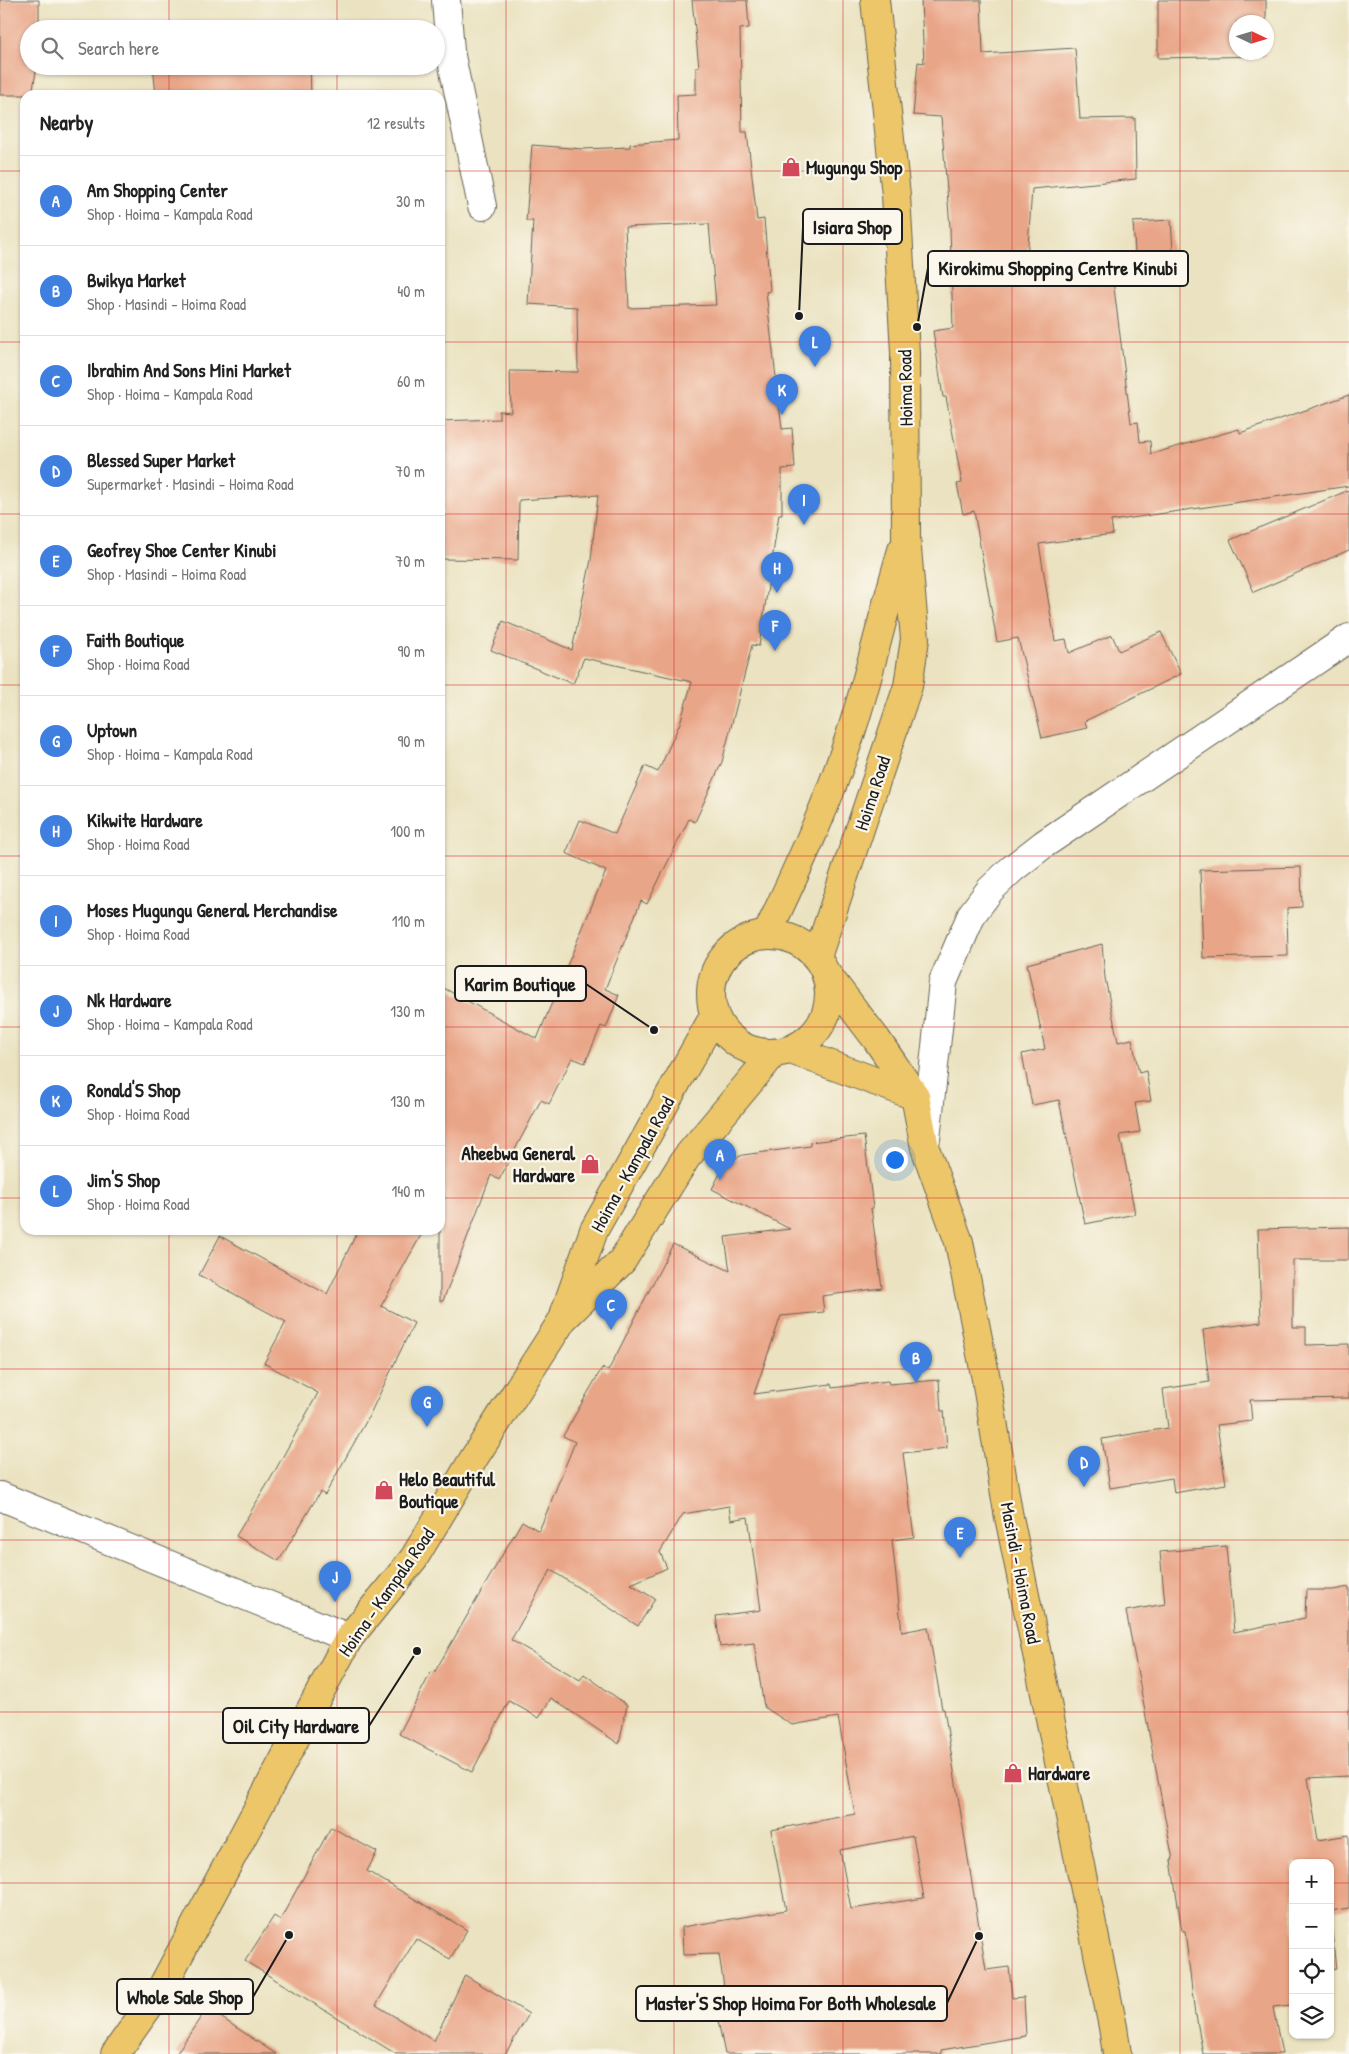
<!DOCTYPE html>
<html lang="en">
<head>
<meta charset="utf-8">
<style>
  :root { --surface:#fff; --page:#f2f2f2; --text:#222; --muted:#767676; --line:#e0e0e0; --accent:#d1495b }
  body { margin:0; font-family:"Patrick Hand",sans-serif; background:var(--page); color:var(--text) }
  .controls { position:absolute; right:15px; bottom:15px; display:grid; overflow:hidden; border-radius:10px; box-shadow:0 1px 4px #0004 }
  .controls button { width:45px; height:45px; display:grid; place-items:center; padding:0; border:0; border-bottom:1px solid var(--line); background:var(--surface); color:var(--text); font:25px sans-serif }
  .compass { position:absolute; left:1229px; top:15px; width:45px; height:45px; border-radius:50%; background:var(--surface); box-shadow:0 1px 4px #0004; rotate:94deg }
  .you { position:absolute; left:894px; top:1159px; width:18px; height:18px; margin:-12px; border:4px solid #fff; border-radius:50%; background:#1a73e8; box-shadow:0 0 0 8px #1a73e833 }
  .badge { display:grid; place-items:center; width:32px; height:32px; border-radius:50%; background:var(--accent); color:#fff; font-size:16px; font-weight:700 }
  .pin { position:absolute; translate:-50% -41px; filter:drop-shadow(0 1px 2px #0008) }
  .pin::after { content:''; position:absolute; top:26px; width:18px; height:15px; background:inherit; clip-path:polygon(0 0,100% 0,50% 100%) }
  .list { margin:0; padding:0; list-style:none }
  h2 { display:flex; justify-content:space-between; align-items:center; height:65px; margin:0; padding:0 20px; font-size:21px }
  h2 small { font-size:16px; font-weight:400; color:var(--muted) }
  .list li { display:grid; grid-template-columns:32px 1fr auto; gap:15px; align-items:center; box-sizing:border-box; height:90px; padding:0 20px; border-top:1px solid var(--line) }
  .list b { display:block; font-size:19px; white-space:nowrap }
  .list p { margin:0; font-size:16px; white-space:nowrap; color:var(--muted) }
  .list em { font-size:16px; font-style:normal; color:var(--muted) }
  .icon { flex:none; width:28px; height:28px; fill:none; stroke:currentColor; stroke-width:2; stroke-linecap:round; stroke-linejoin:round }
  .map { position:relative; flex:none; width:1349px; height:2054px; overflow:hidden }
  .search { position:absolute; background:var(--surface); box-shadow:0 1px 4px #0004; left:20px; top:20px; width:425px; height:55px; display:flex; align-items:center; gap:12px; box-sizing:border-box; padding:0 18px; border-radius:28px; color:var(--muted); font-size:19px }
  .panel { position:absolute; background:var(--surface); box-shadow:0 1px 4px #0004; left:20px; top:90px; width:425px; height:1145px; border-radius:15px }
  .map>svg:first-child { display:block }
  .building { fill:#e9a587; fill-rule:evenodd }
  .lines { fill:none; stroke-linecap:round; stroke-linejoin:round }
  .minor-casing { stroke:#646155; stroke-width:30 }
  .major-casing { stroke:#646155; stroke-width:30 }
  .minor { stroke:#fff; stroke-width:28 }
  .major { stroke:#ecc669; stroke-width:28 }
  .grid { fill:none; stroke:#d62828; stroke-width:1; stroke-opacity:0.55 }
  .labels { text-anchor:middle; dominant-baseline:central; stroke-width:4.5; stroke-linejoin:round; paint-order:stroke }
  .poi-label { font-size:19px; font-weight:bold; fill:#1c1c1c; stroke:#fbf7ec; text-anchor:start }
  .street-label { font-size:19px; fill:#1c1c1c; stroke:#fbf7ec }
  .leader { fill:none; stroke:#1c1c1c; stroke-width:2 }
  .callout-dot { fill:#1c1c1c; stroke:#fbf7ec; stroke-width:2 }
  .callout { fill:#fbf7ec; stroke:#1c1c1c; stroke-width:2 }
  .callout-label { font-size:20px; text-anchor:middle; font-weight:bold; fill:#1c1c1c }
</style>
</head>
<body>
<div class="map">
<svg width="1349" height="2054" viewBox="0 0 1349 2054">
  <rect width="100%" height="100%" fill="#fbf7ec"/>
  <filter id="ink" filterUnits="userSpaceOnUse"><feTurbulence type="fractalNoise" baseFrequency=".02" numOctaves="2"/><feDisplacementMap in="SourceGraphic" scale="10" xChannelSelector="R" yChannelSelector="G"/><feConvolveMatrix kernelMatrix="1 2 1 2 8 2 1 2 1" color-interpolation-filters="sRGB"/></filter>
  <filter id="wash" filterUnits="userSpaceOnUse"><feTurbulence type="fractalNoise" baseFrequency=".0096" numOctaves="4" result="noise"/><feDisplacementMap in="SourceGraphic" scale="20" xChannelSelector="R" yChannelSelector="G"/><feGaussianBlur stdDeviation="1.12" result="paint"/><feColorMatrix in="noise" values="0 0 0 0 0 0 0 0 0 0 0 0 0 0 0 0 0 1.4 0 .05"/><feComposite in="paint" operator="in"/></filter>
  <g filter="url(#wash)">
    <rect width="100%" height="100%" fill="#eae2c0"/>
    <g id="blocks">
      <!-- building -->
      <g class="building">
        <polygon points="0,0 39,0 39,29 29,29 29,66 37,66 32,95 0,95"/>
        <path d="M692 0H747L749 28 740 29 742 132H747L757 220 764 219 770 291 766 292 782 429 792 428 795 468 782 469V514H779L759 646 752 645 722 762 695 822 689 819 647 904 641 901 605 989 619 995 606 1028 601 1026 585 1063 572 1058 549 1104 541 1100 499 1180 491 1175 443 1301H440V986L537 1039 606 871 566 853 580 820 615 834 645 766 658 772 680 723 692 682 584 658 573 684 491 650 503 621 572 650 591 560 598 495 519 500 518 560 440 559V515H443L440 421 499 419V411L511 412 510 371 578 372 577 307 528 304 533 221H526L532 145 583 149 630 147V144L678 140 677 95 696 94V67H699ZM709 224 716 305 629 308 625 227Z"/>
        <polygon points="921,0 981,0 983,54 1075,48 1080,119 1135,118 1136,179 1032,189 1027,260 1057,260 1057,269 1111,264 1131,423 1138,422 1140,442 1150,441 1151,454 1239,429 1240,433 1349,395 1349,486 1111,521 1113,534 1039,544 1055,641 1066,639 1069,653 1112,635 1119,651 1161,632 1181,674 1085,721 1087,728 1042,738 1018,638 997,642 974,511 963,514 957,484 962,483 946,397 943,397 933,331 953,328 950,227 941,117 913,115 918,62 924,63"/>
        <polygon points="1158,0 1266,0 1266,22 1236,22 1236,52 1266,52 1266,56 1158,58"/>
        <polygon points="153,66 310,66 311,95 156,95"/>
        <polygon points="1171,220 1173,251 1135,253 1133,222"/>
        <polygon points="1349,490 1349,550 1254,592 1230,540"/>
        <polygon points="1301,867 1302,907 1287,908 1288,956 1203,958 1200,870"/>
        <polygon points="1102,944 1105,978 1118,1042 1132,1039 1139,1073 1146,1071 1151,1101 1135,1103 1140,1132 1120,1135 1135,1214 1085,1224 1059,1100 1032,1105 1022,1054 1045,1049 1027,964"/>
        <path d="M864 1136 873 1208H871L882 1288 822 1296 824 1312 781 1316 754 1394 831 1384 832 1388 888 1381 889 1384 939 1380 941 1411H944L947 1448 903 1453 914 1537 892 1540 902 1632 928 1627 942 1709H944L986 1970 1009 1967 1012 1998 1024 1997 1026 2036 941 2050 942 2054H725L717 2016 728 2013 719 1954 683 1955 682 1927 786 1910 771 1830 855 1814 838 1717 792 1725 764 1707 754 1643 720 1647 716 1616 761 1610 748 1517 731 1520 729 1506 683 1514 660 1552 667 1568 631 1584 655 1599 638 1626 551 1570 511 1640 580 1680 584 1674 627 1705 619 1744 551 1698 539 1718 509 1701 472 1772 399 1734 431 1672 434 1673 522 1521 539 1531 575 1442 563 1436 602 1368 608 1371 673 1244 730 1271 725 1237 790 1229 712 1189 726 1162 743 1155 810 1146V1142ZM913 1836 924 1898 851 1909 840 1850Z"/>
        <polygon points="1349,1227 1349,1260 1293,1260 1293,1327 1306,1327 1306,1345 1349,1344 1349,1398 1250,1400 1252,1421 1217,1425 1226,1484 1174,1493 1172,1478 1110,1488 1102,1439 1168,1428 1163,1389 1209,1382 1203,1330 1261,1322 1258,1229"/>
        <polygon points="358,1230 424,1230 381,1306 414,1323 368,1418 325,1495 320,1492 279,1561 236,1536 271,1478 318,1393 264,1363 286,1322 199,1275 220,1236 327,1294"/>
        <polygon points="1226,1546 1234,1632 1305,1618 1306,1590 1333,1590 1349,1587 1349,1776 1308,1778 1318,1840 1349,1835 1349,1908 1330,1911 1330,1863 1293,1863 1293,2005 1273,2007 1282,2054 1203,2054 1196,2015 1195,2015 1185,1931 1182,1931 1171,1860 1173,1860 1126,1611 1165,1604 1160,1552"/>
        <polygon points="331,1827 377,1852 367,1871 467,1930 450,1959 416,1939 376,2005 434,2041 465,1975 529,2014 505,2054 396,2054 245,1961 274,1916 280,1920"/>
        <polygon points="1330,1914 1336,1969 1330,1970"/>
        <polygon points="207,2008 276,2054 176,2054"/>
      </g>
    </g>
  </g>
  <g filter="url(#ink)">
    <use href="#blocks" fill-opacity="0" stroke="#646155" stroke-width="1"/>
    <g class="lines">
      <defs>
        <g id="minor">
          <polyline points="446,0 450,51 482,206"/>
          <polyline points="926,1139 943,982 972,914 990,890 1012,869 1044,844 1349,638"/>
          <polyline points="0,1496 349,1638"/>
        </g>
        <g id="major">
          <path d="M767 934C792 880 818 826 838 770 865 698 880 623 902 550"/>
          <circle cx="770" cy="994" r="59"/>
          <polyline points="817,957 908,686 915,639 906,537 905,353 896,195 875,0"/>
          <polyline points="826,973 877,1040 915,1096 925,1148 959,1242 986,1379 1008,1512 1113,2027 1117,2054"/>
          <polyline points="791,1050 915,1096"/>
          <polyline points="565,1312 594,1230 714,1016"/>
          <polyline points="115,2054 161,1989 349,1638 414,1558 474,1458 563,1319 622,1261 686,1158 773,1054"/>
        </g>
      </defs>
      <!-- minor casing -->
      <use href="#minor" class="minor-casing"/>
      <!-- major casing -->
      <use href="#major" class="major-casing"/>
      <!-- minor -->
      <use href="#minor" class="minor"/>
      <!-- major -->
      <use href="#major" class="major"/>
    </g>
  </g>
  <!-- grid -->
  <path class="grid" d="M169 0V29M337 0V29M506 0V2054M674 0V2054M843 0V2054M1012 0V2054M1180 0V2054M169 66V95M337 66V95M0 171H25M440 171H1349M0 342H25M440 342H1349M0 514H25M440 514H1349M0 685H25M440 685H1349M0 856H25M440 856H1349M0 1027H25M440 1027H1349M0 1198H25M440 1198H1349M169 1230V2054M337 1230V2054M0 1369H1349M0 1540H1349M0 1712H1349M0 1883H1293M1330 1883H1349"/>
  <!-- icons -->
  <defs>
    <symbol id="shop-bare" viewBox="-9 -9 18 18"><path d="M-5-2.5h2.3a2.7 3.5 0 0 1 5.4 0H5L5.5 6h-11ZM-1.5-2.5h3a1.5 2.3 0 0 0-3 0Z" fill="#d1495b" stroke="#fbf7ec" stroke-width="2.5" paint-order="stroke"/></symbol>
  </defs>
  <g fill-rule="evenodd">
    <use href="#shop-bare" x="777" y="153" width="28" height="28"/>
    <use href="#shop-bare" x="576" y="1150" width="28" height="28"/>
    <use href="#shop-bare" x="370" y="1476" width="28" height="28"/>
    <use href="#shop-bare" x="999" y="1759" width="28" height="28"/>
  </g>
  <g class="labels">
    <!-- poi labels -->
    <g class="poi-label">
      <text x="806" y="167">Mugungu Shop</text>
      <text x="575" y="1153" text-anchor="end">Aheebwa General<tspan x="575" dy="22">Hardware</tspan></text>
      <text x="399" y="1479">Helo Beautiful<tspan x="399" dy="22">Boutique</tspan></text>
      <text x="1028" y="1773">Hardware</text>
    </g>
    <!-- street labels -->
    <g class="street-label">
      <text transform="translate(905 388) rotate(-91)">Hoima Road</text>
      <text transform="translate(872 793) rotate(-72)">Hoima Road</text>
      <text transform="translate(632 1164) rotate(-61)">Hoima - Kampala Road</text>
      <text transform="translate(1021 1573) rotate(79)">Masindi - Hoima Road</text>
      <text transform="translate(386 1592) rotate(-55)">Hoima - Kampala Road</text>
    </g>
  </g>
  <!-- callouts -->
  <path class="leader" d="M799 316L803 227M917 327L928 268M654 1030L586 984M417 1651L369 1726M289 1935L253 1997M979 1936L947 2003"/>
  <g class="callout-dot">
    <circle cx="799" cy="316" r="5"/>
    <circle cx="917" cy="327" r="5"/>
    <circle cx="654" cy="1030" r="5"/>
    <circle cx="417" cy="1651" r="5"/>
    <circle cx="289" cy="1935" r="5"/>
    <circle cx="979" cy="1936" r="5"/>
  </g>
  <g class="callout">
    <rect x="803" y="209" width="99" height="35" rx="5"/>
    <rect x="928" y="251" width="260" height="35" rx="5"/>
    <rect x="455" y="966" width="131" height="35" rx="5"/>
    <rect x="223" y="1708" width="146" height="35" rx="5"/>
    <rect x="117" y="1979" width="136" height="35" rx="5"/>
    <rect x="636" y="1986" width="311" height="35" rx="5"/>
  </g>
  <g class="callout-label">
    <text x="852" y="234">Isiara Shop</text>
    <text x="1058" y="275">Kirokimu Shopping Centre Kinubi</text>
    <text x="520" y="991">Karim Boutique</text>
    <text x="296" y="1733">Oil City Hardware</text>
    <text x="185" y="2004">Whole Sale Shop</text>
    <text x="791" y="2010">Master'S Shop Hoima For Both Wholesale</text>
  </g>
</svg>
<div class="controls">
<button>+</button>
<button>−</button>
<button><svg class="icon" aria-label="locate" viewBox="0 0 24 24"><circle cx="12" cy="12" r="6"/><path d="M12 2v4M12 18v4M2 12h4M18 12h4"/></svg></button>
<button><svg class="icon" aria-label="layers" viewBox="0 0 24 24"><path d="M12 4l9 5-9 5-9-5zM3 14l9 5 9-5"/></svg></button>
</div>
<svg class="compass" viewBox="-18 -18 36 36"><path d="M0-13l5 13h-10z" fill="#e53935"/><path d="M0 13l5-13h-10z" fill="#767676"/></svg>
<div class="you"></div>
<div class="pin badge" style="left:720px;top:1180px;background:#3f7fe0">A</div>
<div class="pin badge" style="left:916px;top:1383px;background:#3f7fe0">B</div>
<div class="pin badge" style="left:611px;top:1330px;background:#3f7fe0">C</div>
<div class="pin badge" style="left:1084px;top:1487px;background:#3f7fe0">D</div>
<div class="pin badge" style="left:960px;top:1558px;background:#3f7fe0">E</div>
<div class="pin badge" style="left:775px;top:651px;background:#3f7fe0">F</div>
<div class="pin badge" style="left:427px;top:1427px;background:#3f7fe0">G</div>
<div class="pin badge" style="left:777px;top:593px;background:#3f7fe0">H</div>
<div class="pin badge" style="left:804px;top:525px;background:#3f7fe0">I</div>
<div class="pin badge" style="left:335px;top:1602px;background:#3f7fe0">J</div>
<div class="pin badge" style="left:782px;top:415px;background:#3f7fe0">K</div>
<div class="pin badge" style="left:815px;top:367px;background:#3f7fe0">L</div>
<div class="search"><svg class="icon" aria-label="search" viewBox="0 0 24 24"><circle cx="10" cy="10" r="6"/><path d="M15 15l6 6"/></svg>Search here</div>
<section class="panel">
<h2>Nearby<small>12 results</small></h2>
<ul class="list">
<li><span class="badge" style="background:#3f7fe0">A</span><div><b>Am Shopping Center</b><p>Shop · Hoima - Kampala Road</p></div><em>30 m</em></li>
<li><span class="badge" style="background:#3f7fe0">B</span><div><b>Bwikya Market</b><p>Shop · Masindi - Hoima Road</p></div><em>40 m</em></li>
<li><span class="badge" style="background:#3f7fe0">C</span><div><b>Ibrahim And Sons Mini Market</b><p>Shop · Hoima - Kampala Road</p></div><em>60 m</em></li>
<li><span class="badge" style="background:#3f7fe0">D</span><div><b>Blessed Super Market</b><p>Supermarket · Masindi - Hoima Road</p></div><em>70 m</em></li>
<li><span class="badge" style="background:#3f7fe0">E</span><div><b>Geofrey Shoe Center Kinubi</b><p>Shop · Masindi - Hoima Road</p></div><em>70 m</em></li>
<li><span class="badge" style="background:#3f7fe0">F</span><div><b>Faith Boutique</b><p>Shop · Hoima Road</p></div><em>90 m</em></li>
<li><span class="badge" style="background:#3f7fe0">G</span><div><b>Uptown</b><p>Shop · Hoima - Kampala Road</p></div><em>90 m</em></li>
<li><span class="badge" style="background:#3f7fe0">H</span><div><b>Kikwite Hardware</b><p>Shop · Hoima Road</p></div><em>100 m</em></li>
<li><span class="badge" style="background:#3f7fe0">I</span><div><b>Moses Mugungu General Merchandise</b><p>Shop · Hoima Road</p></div><em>110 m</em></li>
<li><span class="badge" style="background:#3f7fe0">J</span><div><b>Nk Hardware</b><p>Shop · Hoima - Kampala Road</p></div><em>130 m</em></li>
<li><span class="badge" style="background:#3f7fe0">K</span><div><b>Ronald'S Shop</b><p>Shop · Hoima Road</p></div><em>130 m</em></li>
<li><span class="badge" style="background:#3f7fe0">L</span><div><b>Jim'S Shop</b><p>Shop · Hoima Road</p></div><em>140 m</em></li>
</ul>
</section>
</div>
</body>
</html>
